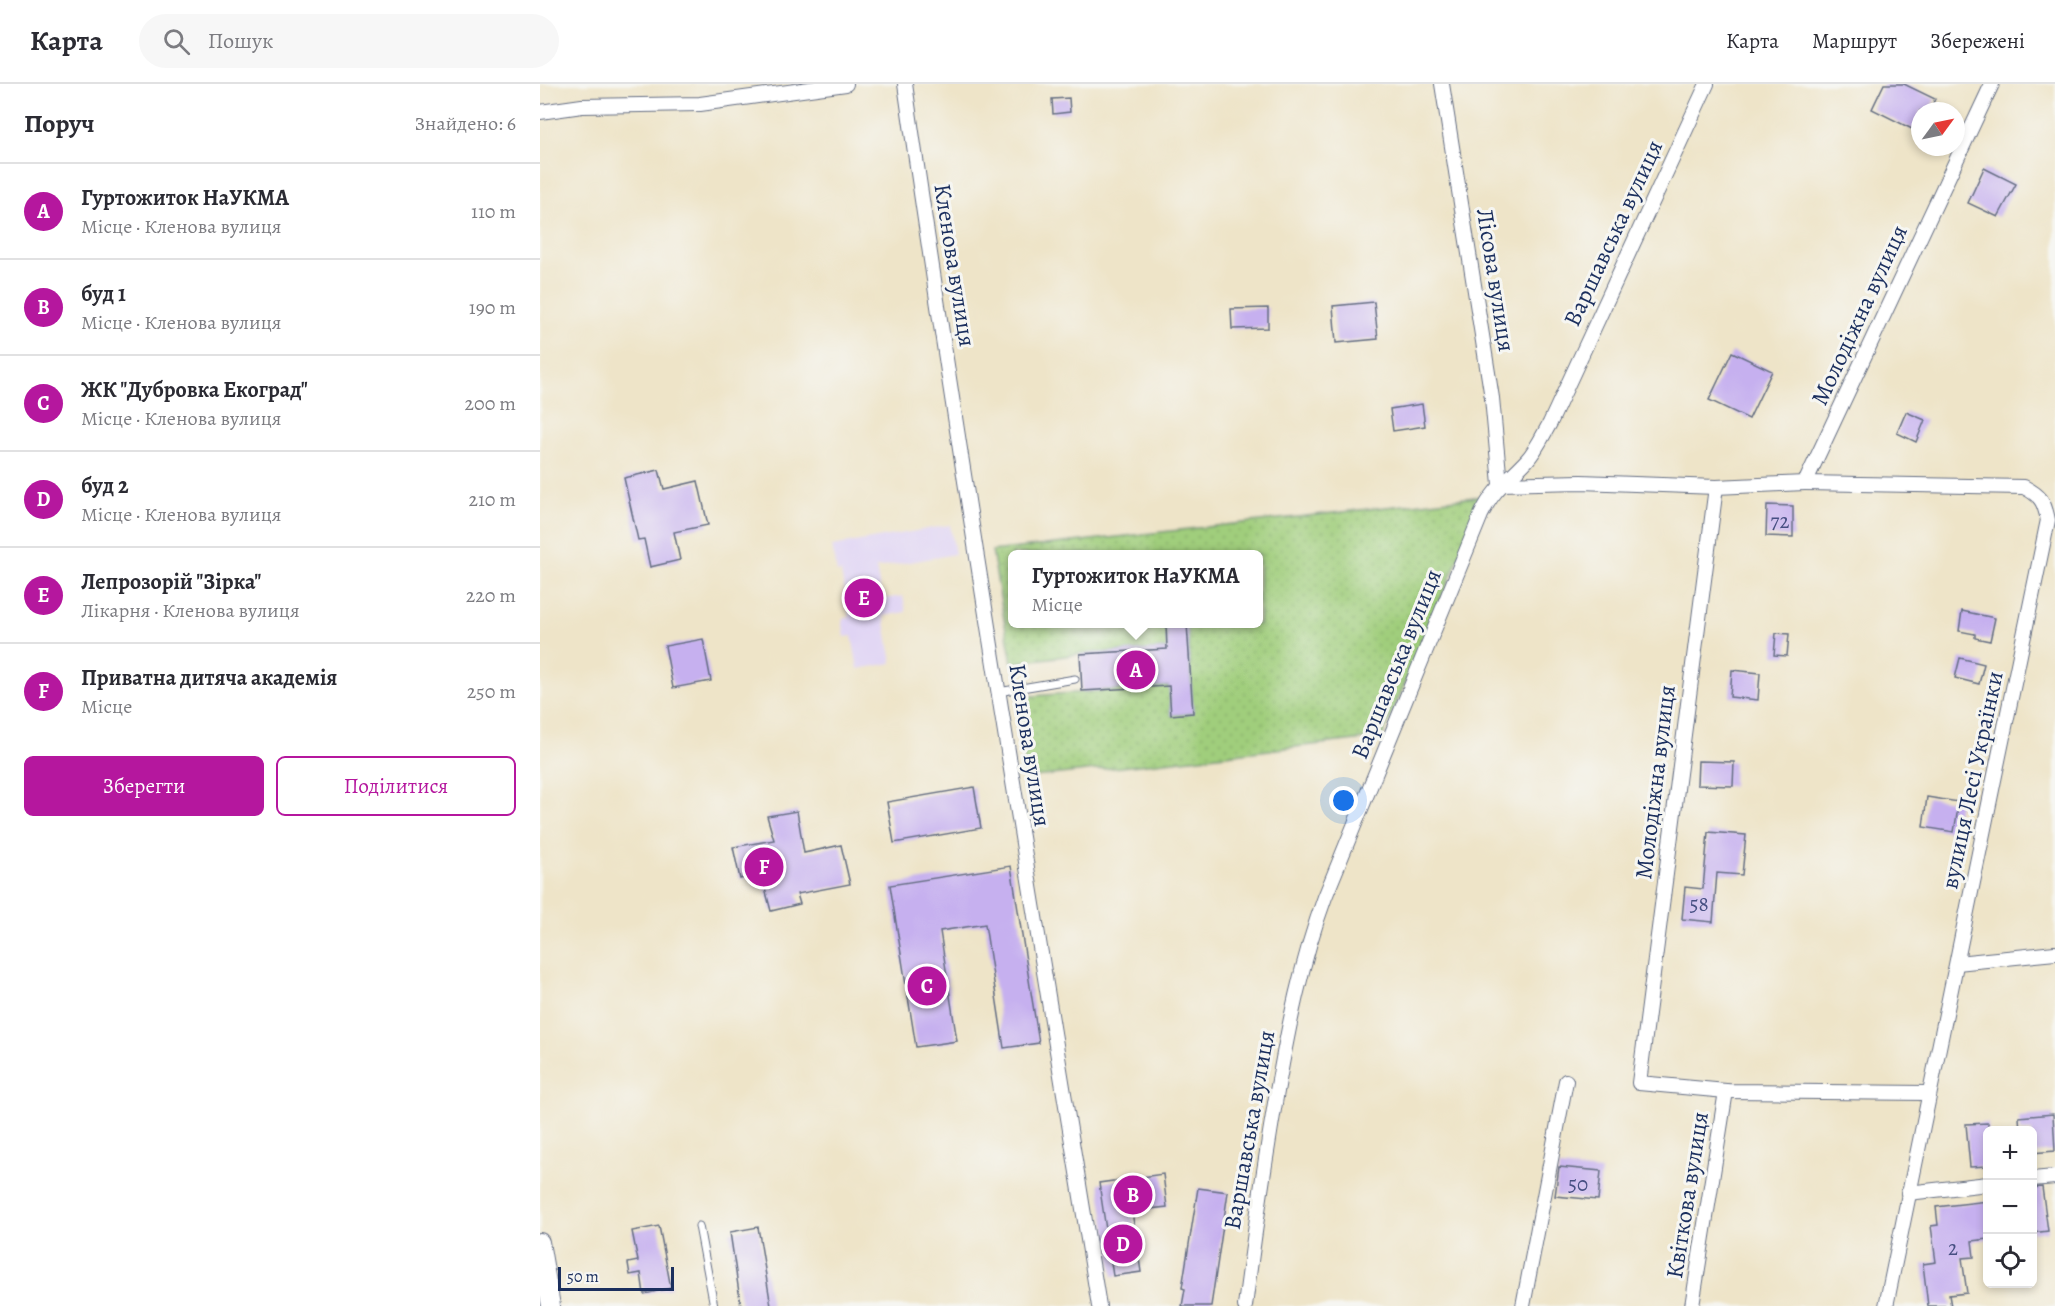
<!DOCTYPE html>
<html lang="uk">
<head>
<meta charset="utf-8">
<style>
  :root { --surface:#fff; --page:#f7f7f7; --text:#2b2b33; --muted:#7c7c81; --line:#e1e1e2; --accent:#b5179e }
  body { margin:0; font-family:Alegreya,serif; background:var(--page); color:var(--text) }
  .controls { position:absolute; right:18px; bottom:18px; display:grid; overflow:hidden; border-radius:9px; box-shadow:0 3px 9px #0003 }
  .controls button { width:54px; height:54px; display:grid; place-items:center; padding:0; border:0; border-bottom:2px solid var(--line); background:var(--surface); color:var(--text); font:30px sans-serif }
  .compass { position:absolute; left:1371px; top:18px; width:54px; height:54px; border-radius:50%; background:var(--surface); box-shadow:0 3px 9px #0003; rotate:57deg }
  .scale { position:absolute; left:18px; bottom:15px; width:116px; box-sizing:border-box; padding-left:6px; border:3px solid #1b2f5e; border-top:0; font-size:16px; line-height:21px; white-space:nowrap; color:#1b2f5e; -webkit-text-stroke:4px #f6f6f2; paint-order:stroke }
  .you { position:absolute; left:804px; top:717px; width:21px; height:21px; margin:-15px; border:4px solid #fff; border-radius:50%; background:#1a73e8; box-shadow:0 0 0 9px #1a73e833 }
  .badge { display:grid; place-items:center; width:39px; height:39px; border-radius:50%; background:var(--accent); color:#fff; font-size:20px; font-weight:700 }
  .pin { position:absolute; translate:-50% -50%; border:3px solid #fff; box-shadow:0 2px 6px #0006 }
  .popup { position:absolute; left:468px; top:466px; width:255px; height:78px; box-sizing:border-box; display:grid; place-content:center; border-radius:9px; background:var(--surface); filter:drop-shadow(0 2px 4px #0005); font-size:20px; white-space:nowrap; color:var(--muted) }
  .popup b { font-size:22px; color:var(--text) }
  .popup::after { content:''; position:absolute; left:50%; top:100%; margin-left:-12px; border:12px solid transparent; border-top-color:var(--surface) }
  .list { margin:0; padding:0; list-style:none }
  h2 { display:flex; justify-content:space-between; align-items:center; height:78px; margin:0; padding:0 24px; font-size:26px }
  h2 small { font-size:20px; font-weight:400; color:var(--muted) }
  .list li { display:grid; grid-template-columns:39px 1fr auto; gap:18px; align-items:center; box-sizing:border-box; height:96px; padding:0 24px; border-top:2px solid var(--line) }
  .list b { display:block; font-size:22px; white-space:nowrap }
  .list p { margin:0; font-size:20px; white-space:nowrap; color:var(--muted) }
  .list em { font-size:20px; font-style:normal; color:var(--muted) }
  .actions { display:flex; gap:12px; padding:18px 24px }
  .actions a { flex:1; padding:14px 0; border:2px solid var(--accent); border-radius:9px; text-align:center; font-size:21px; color:var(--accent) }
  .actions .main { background:var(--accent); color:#fff }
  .icon { flex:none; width:33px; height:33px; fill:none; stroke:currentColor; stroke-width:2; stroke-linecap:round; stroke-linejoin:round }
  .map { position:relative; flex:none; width:1515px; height:1222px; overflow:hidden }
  header { display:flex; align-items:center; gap:36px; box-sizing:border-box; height:84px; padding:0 30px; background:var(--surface); border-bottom:2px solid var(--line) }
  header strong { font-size:28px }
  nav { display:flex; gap:33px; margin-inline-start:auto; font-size:21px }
  .search { width:420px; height:54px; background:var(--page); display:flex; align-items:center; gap:15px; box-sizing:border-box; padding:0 21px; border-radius:33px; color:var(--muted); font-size:22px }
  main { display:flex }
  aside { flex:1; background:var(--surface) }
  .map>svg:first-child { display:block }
  .built { fill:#e0d4f4 }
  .park { fill:url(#park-dots); stroke:#5e7e6d; stroke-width:1.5 }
  .building { fill:#c6b0ef }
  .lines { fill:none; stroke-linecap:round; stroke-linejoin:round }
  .service-casing { stroke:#656e83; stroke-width:9 }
  .minor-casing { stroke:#656e83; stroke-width:16 }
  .tertiary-casing { stroke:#656e83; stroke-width:20 }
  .service { stroke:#fff; stroke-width:7 }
  .minor { stroke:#fff; stroke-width:14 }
  .tertiary { stroke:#fff; stroke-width:18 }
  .labels { text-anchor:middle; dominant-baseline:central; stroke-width:6; stroke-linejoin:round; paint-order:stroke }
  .number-label { font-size:21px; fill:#464f82 }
  .street-label { font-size:24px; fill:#1b2f5e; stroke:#f6f6f2 }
</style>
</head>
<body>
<header>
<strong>Карта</strong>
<div class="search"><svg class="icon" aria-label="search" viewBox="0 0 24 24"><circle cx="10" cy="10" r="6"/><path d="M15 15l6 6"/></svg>Пошук</div>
<nav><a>Карта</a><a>Маршрут</a><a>Збережені</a></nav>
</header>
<main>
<aside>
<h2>Поруч<small>Знайдено: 6</small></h2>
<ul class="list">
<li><span class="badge">A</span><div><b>Гуртожиток НаУКМА</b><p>Місце · Кленова вулиця</p></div><em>110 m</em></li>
<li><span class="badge">B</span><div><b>буд 1</b><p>Місце · Кленова вулиця</p></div><em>190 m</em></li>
<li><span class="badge">C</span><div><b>ЖК &quot;Дубровка Екоград&quot;</b><p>Місце · Кленова вулиця</p></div><em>200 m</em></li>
<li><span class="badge">D</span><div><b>буд 2</b><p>Місце · Кленова вулиця</p></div><em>210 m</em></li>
<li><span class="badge">E</span><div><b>Лепрозорій &quot;Зірка&quot;</b><p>Лікарня · Кленова вулиця</p></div><em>220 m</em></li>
<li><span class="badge">F</span><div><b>Приватна дитяча академiя</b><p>Місце</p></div><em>250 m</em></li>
</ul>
<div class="actions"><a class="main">Зберегти</a><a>Поділитися</a></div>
</aside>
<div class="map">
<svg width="1515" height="1222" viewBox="0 0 1515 1222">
  <defs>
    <pattern id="park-dots" width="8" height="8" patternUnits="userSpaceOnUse" patternTransform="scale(1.5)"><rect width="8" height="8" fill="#a0ce7c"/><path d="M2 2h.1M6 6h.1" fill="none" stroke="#89b16e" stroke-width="1.8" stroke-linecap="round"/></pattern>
  </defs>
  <rect width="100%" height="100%" fill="#f6f6f2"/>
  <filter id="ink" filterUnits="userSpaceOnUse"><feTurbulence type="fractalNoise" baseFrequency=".0167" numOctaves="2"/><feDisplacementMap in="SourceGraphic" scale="12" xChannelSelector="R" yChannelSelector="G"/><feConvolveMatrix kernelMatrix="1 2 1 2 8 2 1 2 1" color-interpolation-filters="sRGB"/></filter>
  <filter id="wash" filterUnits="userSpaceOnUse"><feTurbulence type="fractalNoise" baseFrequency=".008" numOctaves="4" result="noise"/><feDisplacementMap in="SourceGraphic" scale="24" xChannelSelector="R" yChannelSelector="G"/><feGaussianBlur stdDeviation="1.35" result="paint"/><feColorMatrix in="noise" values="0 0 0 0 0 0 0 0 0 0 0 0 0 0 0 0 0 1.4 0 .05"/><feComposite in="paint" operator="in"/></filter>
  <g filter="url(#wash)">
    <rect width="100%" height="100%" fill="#eee4c8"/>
    <!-- built -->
    <polygon class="built" points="410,441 415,470 336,484 342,515 363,512 366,528 344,532 352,579 318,585 312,552 305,553 302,535 309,533 301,488 297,489 292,462"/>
    <!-- park -->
    <polygon class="park" points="945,412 842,653 486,694 478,613 629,602 631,631 653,629 647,540 719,540 719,470 473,470 473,540 626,540 627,565 540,570 472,579 452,467"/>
    <g id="blocks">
      <!-- building -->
      <g class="building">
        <polygon points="1344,0 1364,0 1395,15 1389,27 1380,27 1380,49 1332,25"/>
        <polygon points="529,14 530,28 513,30 512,15"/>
        <polygon points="1444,84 1476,100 1458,133 1428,119"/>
        <polygon points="834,218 838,255 796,259 793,222"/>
        <polygon points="728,224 728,244 692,245 691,225"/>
        <polygon points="1192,268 1232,287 1209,335 1169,316"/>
        <polygon points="882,320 885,342 853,347 850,325"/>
        <polygon points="1366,328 1385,336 1376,358 1357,349"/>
        <polygon points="119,386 124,405 158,397 168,441 134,448 140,476 110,483 104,455 98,456 84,394"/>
        <polygon points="1227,421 1253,422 1253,453 1226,452"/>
        <polygon points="1422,527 1455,534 1450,557 1435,554 1435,550 1419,547"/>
        <polygon points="626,540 647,540 653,629 631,631 629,602 542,607 540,570 627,565"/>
        <polygon points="1236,549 1249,550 1247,572 1234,571"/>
        <polygon points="163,555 171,597 133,604 125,562"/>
        <polygon points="1420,574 1444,580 1439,600 1415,594"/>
        <polygon points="1192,586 1220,589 1218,616 1190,613"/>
        <polygon points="1158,677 1194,678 1193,702 1157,701"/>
        <polygon points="434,703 441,744 354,759 347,718"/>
        <polygon points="1387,713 1419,718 1414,748 1383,743"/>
        <polygon points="257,727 264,769 301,761 310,800 257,810 260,820 231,827 221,789 200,795 193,763 234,756 227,732"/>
        <polygon points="1168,748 1206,751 1202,791 1177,789 1173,838 1142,835 1145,803 1163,805"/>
        <polygon points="471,782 499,959 464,964 445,840 400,847 417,957 376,963 350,801"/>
        <polygon points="1513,1030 1515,1067 1492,1069 1492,1047 1480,1047 1479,1033"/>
        <polygon points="1448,1039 1448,1082 1430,1083 1426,1040"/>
        <polygon points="1019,1083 1061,1087 1058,1116 1015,1112"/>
        <polygon points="623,1090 627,1123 592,1127 601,1188 573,1192 559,1099"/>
        <polygon points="1502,1103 1508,1147 1492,1149 1492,1104"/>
        <polygon points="658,1104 688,1108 671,1222 642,1222 645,1205 642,1204"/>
        <polygon points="1448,1117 1448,1155 1432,1157 1434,1173 1422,1174 1427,1209 1409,1211 1411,1222 1388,1222 1383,1180 1396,1178 1391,1142 1398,1141 1396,1123"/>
        <polygon points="119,1142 131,1204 104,1210 101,1189 90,1191 88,1179 98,1177 92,1147"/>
        <polygon points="218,1143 231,1222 201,1222 190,1148"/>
      </g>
    </g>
  </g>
  <g filter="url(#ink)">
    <use href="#blocks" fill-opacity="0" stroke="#656e83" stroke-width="1.5"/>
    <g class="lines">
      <defs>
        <g id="service">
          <polyline points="458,608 535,595"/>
          <polyline points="159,1142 174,1222"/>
        </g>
        <g id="minor">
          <path d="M365 0C424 408 492 815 559 1222"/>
          <polyline points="902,0 952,314 960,400 1041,398 1176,403 1265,399 1452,0"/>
          <polyline points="0,28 42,22 160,20 306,0"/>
          <path d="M1265 399 1484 403C1501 412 1504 417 1508 436 1454 698 1398 960 1346 1222"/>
          <polyline points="1176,403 1099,999 1186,1007 1388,1009"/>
          <polyline points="1417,879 1515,869"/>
          <polyline points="1492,1095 1515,1093"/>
          <polyline points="1368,1109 1448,1100"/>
          <path d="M705 1222C714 1152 724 1083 736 1013 748 945 761 878 785 813L941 431C955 402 967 398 987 376 997 365 1003 351 1010 339L1167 0"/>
          <polyline points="983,1222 1026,997"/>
          <polyline points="1152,1222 1186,1007"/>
        </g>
        <polyline id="tertiary" points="0,1158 11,1222"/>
      </defs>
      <!-- service casing -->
      <use href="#service" class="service-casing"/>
      <!-- minor casing -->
      <use href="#minor" class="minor-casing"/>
      <!-- tertiary casing -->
      <use href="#tertiary" class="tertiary-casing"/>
      <!-- service -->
      <use href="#service" class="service"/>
      <!-- minor -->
      <use href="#minor" class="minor"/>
      <!-- tertiary -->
      <use href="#tertiary" class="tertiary"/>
    </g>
  </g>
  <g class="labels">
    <!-- number labels -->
    <g class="number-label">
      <text x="1240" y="437">72</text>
      <text x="1159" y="820">58</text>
      <text x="1038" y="1100">50</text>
      <text x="1413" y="1164">2</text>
    </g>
    <!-- street labels -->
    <g class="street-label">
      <text transform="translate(1073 149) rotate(-65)">Варшавська вулиця</text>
      <text transform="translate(415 181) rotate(81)">Кленова вулиця</text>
      <text transform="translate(956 196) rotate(81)">Лісова вулиця</text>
      <text transform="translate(1319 231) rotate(-65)">Молодіжна вулиця</text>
      <text transform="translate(856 580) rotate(-68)">Варшавська вулиця</text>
      <text transform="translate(490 661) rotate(81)">Кленова вулиця</text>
      <text transform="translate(1432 696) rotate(-78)">вулиця Лесі Українки</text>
      <text transform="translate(1115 698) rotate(-83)">Молодіжна вулиця</text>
      <text transform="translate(709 1046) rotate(-80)">Варшавська вулиця</text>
      <text transform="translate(1147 1111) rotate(-81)">Квіткова вулиця</text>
    </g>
  </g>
</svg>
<div class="controls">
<button>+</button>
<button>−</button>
<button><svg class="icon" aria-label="locate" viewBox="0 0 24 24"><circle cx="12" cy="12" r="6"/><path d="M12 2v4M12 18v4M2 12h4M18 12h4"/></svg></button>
</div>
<svg class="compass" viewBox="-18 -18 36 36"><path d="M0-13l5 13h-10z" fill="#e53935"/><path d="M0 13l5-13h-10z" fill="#7c7c81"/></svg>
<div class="scale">50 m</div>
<div class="you"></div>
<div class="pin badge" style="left:596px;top:586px">A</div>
<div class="popup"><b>Гуртожиток НаУКМА</b>Місце</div>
<div class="pin badge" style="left:593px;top:1111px">B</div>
<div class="pin badge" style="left:387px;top:902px">C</div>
<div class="pin badge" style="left:583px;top:1160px">D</div>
<div class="pin badge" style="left:324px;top:514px">E</div>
<div class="pin badge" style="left:224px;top:783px">F</div>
</div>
</main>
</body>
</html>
